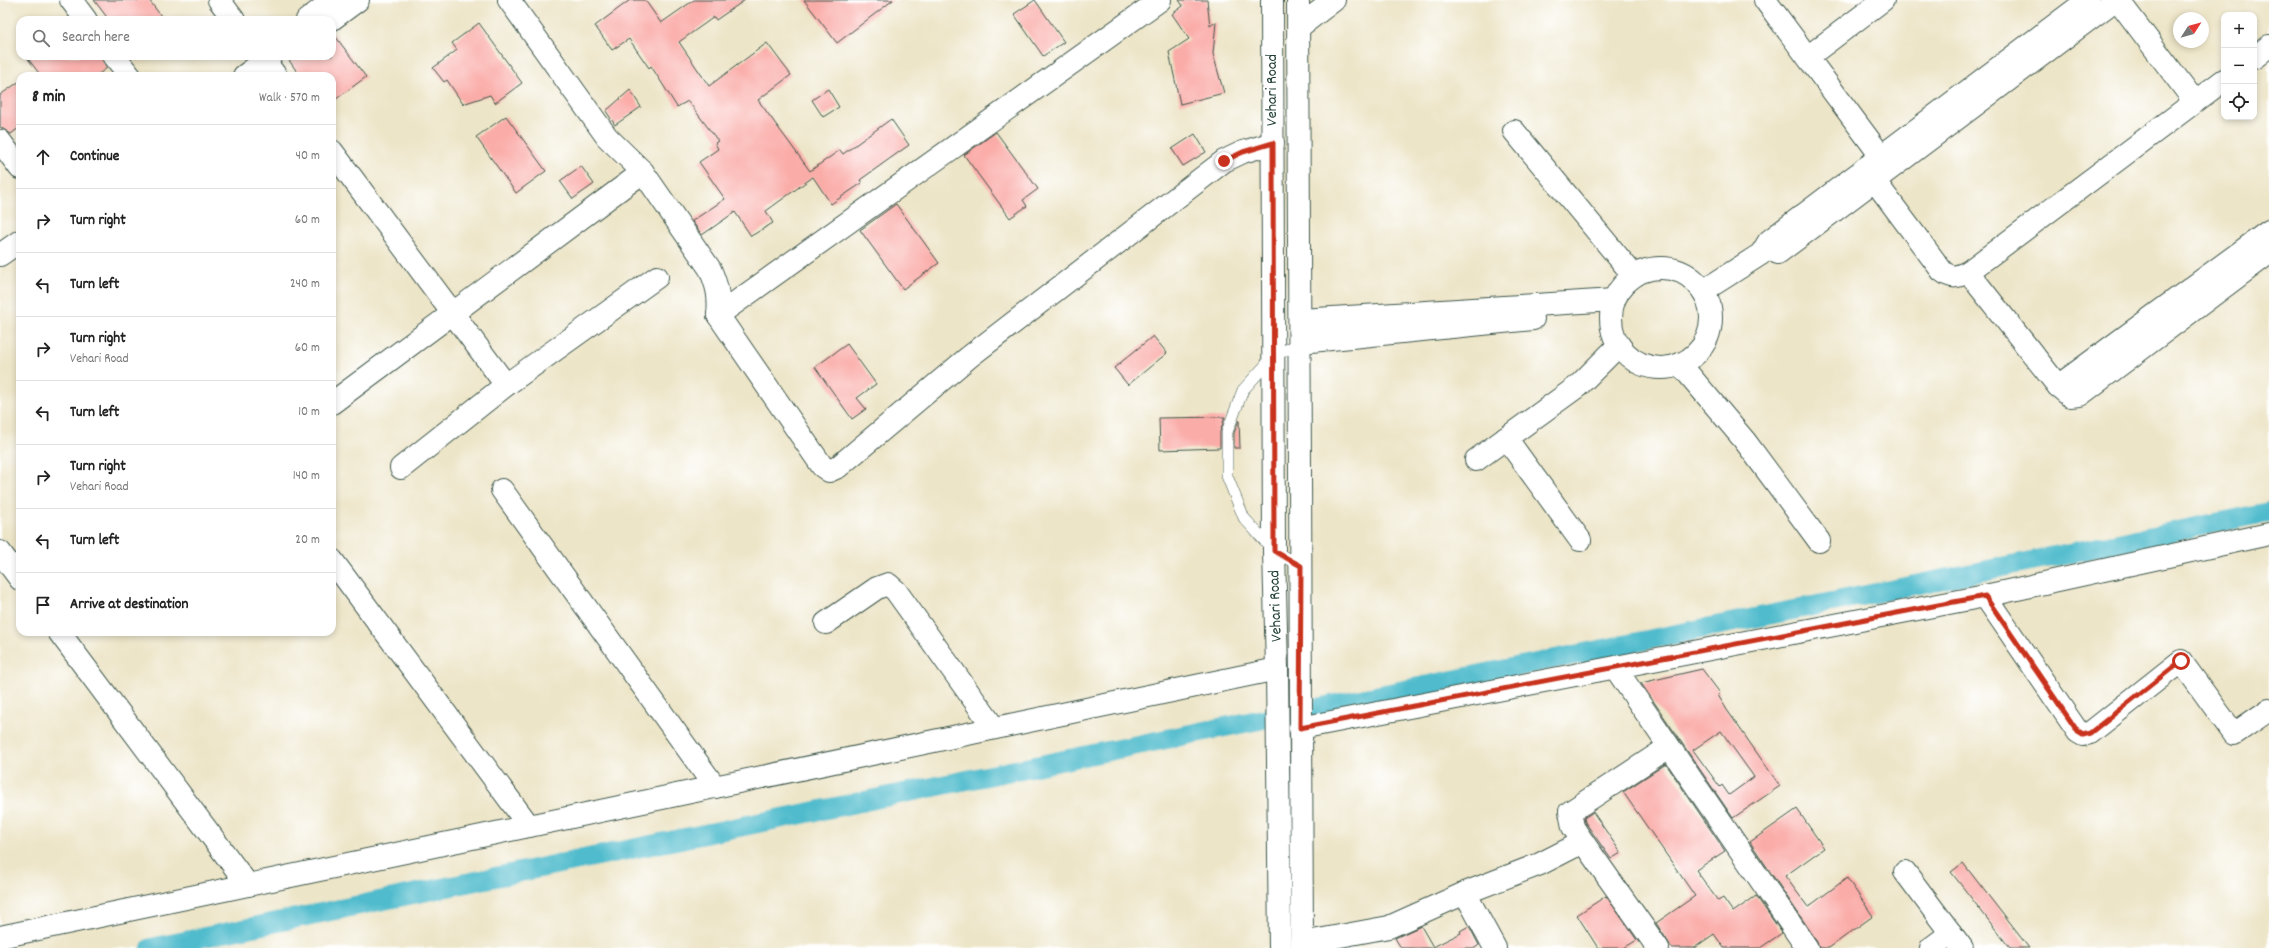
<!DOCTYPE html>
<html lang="en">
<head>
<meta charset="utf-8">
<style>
  :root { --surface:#fff; --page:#f2f2f2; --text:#222; --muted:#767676; --line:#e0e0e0 }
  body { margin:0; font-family:Dekko,sans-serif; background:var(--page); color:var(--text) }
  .controls { position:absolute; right:12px; top:12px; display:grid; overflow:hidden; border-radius:8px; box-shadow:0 2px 6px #0003 }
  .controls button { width:36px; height:36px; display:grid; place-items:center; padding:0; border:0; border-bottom:1px solid var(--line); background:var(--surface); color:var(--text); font:20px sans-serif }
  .compass { position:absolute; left:2173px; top:12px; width:36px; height:36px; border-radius:50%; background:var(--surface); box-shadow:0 2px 6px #0003; rotate:54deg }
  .stop { position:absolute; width:12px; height:12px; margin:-9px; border:3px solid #c8321e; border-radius:50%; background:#fff }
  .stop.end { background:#c8321e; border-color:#fff; box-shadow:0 1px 4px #0008 }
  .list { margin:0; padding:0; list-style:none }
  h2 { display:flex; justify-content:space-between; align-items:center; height:52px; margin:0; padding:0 16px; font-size:17px }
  h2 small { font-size:13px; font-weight:400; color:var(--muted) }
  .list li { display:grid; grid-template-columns:26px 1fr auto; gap:12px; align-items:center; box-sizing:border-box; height:64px; padding:0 16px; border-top:1px solid var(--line) }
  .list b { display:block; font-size:15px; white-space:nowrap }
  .list p { margin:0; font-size:13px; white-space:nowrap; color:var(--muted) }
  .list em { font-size:13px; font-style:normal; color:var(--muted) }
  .icon { flex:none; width:22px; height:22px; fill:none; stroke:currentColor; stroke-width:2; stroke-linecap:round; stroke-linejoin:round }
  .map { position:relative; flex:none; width:2269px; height:948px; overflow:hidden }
  .search { position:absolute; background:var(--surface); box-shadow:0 2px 6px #0003; left:16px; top:16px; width:320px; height:44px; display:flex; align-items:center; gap:10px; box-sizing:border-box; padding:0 14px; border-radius:12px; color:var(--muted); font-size:15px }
  .panel { position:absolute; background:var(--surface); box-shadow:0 2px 6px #0003; left:16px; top:72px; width:320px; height:564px; border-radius:12px }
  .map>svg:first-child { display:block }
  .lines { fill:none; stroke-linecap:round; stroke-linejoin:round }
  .canal { stroke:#50bbcc; stroke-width:20 }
  .building { fill:#faaca8; fill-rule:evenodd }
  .lane-casing { stroke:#3e564a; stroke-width:12 }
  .street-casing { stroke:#3e564a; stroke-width:24 }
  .primary-casing { stroke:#3e564a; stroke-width:24 }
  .lane { stroke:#fff; stroke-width:11 }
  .street { stroke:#fff; stroke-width:22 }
  .primary { stroke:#fff; stroke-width:22 }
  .route { stroke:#c8321e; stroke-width:5 }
  .labels { text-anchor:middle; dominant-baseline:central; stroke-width:4; stroke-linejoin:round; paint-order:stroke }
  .street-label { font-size:16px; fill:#1f3d34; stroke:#fff }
</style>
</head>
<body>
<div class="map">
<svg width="2269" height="948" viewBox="0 0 2269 948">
  <rect width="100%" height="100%" fill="#fff"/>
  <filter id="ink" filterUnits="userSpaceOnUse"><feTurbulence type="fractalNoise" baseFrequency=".025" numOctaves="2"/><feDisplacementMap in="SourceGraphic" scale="8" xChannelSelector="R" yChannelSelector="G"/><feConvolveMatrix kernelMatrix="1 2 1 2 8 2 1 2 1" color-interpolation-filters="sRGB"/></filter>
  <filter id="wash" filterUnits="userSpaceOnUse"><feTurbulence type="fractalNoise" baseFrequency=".012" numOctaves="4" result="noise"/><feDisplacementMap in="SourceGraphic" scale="16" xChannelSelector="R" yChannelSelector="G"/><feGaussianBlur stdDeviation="0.9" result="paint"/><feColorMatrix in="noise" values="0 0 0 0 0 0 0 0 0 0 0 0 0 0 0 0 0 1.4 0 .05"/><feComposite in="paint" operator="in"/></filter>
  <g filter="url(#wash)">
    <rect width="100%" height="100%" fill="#ede5c8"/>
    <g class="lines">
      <!-- canal -->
      <polyline class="canal" points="151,948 2269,512"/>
    </g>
    <g id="blocks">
      <!-- building -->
      <g class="building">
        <polygon points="94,0 149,0 164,20 109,20"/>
        <polygon points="630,0 645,0 661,23 694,0 745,0 716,20 714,17 679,42 709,86 767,43 791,75 758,100 810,171 840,150 843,154 891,119 909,145 860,180 862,183 831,204 813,177 766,211 773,223 751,236 735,212 702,235 692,221 725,199 699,162 718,149 715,143 718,141 688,101 677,107 651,66 649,68 629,39 612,50 595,26"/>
        <polygon points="804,0 893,0 837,43"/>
        <polygon points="1035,0 1064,42 1043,56 1014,14"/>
        <polygon points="1179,0 1207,0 1210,26 1216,22 1213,54 1224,93 1180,104 1169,52 1189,39 1172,14 1183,6"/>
        <polygon points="479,23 522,83 495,103 490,95 463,104 447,80 444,82 433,68 457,50 452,43"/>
        <polygon points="332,32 366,77 332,102 332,76 300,76 286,56 332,56"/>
        <polygon points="26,56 100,56 107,68 96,76 41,76"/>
        <polygon points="20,81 20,127 11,134 0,127 0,95"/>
        <polygon points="828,89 839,107 823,117 812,100"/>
        <polygon points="630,90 641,107 615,125 606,111"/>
        <polygon points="506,116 546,171 516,193 476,137"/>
        <polygon points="996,132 1038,189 1023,200 1027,206 1010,218 964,155"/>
        <polygon points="1195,134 1206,152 1183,166 1172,149"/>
        <polygon points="581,166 594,184 573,199 560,181"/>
        <polygon points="896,204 939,263 903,289 860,230"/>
        <polygon points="1153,336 1167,353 1128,385 1114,368"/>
        <polygon points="847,344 876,384 857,398 866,409 852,419 815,367"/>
        <polygon points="1225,417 1220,432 1220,448 1160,450 1159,418"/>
        <polygon points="1239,420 1240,448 1234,448 1234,433"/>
        <path d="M1702 669 1720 693 1718 695 1727 710 1780 786 1733 818 1641 683ZM1721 731 1754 777 1729 795 1722 785 1720 787 1693 750Z"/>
        <polygon points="1666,764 1725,851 1696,870 1718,901 1723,898 1733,912 1756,896 1782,933 1760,948 1724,948 1714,934 1694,948 1672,948 1656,923 1695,896 1623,792"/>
        <polygon points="1797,809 1824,848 1785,876 1808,907 1847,878 1873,916 1829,948 1819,948 1817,941 1750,842"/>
        <polygon points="1593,812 1621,853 1611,859 1585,822 1584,818"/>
        <polygon points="1963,863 2029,948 2010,948 1951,872"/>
        <polygon points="1606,896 1637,940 1624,948 1598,948 1577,915"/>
        <polygon points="1421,926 1433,947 1461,933 1460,931 1469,926 1479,945 1475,948 1401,948 1395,938"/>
      </g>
    </g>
  </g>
  <g filter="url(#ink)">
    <use href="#blocks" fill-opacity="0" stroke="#3e564a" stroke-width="1"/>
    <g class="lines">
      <defs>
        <polyline id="lane" points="1301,566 1274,551 1244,518 1227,476 1227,432 1243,390 1273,357 1301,342"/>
        <g id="street">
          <polyline points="71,0 86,20"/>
          <polyline points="219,0 234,20"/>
          <path d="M509 0 607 137 643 172 710 269C717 285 720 297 718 315L822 466 829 471 838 467 969 357 1224 161 1243 152 1273 143"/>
          <polyline points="1765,0 1881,156"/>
          <polyline points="2118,0 2195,102"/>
          <polyline points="307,20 333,0"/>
          <polyline points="331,20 358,0"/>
          <polyline points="1299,27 1334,0"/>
          <polyline points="114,56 130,76"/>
          <polyline points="261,56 276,76"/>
          <polyline points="1809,56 1883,0"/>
          <polyline points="2254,58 2269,46"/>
          <polyline points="244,76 271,56"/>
          <polyline points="1514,131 1634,276"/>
          <polyline points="0,141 20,168"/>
          <polyline points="332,151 506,385"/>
          <path d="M1865 168 1942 271C1952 279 1957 277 1968 272L2224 80"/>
          <polyline points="1778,253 2115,0"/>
          <polyline points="0,255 20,241"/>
          <circle cx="1661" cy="318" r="50"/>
          <polyline points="1968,272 2058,386 2070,396 2080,395 2269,253"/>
          <polyline points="1703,291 1761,254 1769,241 2088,0"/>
          <polyline points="718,315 1160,0"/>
          <polyline points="1301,320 1614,300"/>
          <polyline points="1301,342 1533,319"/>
          <polyline points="1680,364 1745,441 1819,541"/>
          <polyline points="2058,386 2269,231"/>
          <polyline points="332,403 643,172"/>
          <polyline points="1506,438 1580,540"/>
          <polyline points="1476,460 1578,386 1619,345"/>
          <polyline points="401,468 506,385 657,277"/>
          <polyline points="502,490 715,787"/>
          <polyline points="0,552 20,579"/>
          <polyline points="332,560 529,826"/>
          <polyline points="1985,596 2269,534"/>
          <polyline points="826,623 877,588 888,584 896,591 994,728"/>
          <polyline points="59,632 248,885"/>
          <polyline points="1616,669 1807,948"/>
          <polyline points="1300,728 1985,596 2078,732 2083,735 2090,733 2181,661 2234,734 2269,710"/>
          <polyline points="1583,842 1658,948"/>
          <polyline points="1905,872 1962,948"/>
          <polyline points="1465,893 1495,948"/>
          <polyline points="0,937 1277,669"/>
          <polyline points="1302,943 1389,927 1465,893 1540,864 1583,842 1573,827 1570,812 1669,747"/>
          <polyline points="1931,948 1951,933"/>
        </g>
        <g id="primary">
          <polyline points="1272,0 1274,551 1277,669 1280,948"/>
          <polyline points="1298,0 1302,948"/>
        </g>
      </defs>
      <!-- lane casing -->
      <use href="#lane" class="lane-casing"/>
      <!-- street casing -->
      <use href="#street" class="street-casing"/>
      <!-- primary casing -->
      <use href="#primary" class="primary-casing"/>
      <!-- lane -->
      <use href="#lane" class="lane"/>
      <!-- street -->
      <use href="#street" class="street"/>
      <!-- primary -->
      <use href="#primary" class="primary"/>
    </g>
  </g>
  <g class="lines" filter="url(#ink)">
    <!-- route -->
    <polyline class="route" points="1224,161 1243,152 1273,143 1274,551 1301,566 1300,728 1985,596 2078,732 2083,735 2090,733 2181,661"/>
  </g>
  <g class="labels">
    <!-- street labels -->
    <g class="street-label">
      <text transform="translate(1272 90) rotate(-90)">Vehari Road</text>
      <text transform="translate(1276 606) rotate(-92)">Vehari Road</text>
    </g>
  </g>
</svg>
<div class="controls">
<button>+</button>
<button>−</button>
<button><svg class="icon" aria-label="locate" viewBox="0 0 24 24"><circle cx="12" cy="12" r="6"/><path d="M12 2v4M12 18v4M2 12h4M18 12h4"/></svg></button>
</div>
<svg class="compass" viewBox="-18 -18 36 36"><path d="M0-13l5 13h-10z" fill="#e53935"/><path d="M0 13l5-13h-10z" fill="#767676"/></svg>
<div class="stop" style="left:2181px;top:661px"></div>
<div class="stop end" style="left:1224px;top:161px"></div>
<div class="search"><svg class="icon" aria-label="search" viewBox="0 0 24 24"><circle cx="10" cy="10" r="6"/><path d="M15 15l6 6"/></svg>Search here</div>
<section class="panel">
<h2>8 min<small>Walk · 570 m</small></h2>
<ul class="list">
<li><svg class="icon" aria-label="ahead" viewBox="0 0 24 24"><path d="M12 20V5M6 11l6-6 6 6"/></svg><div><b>Continue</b></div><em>40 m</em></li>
<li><svg class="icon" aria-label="right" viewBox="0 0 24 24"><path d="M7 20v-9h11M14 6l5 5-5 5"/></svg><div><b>Turn right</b></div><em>60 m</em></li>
<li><svg class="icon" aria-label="left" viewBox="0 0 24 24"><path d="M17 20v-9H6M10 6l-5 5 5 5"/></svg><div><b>Turn left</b></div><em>240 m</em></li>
<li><svg class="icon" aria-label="right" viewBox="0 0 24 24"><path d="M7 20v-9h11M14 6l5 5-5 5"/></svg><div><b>Turn right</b><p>Vehari Road</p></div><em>60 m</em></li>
<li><svg class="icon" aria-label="left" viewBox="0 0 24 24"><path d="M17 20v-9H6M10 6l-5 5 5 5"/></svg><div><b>Turn left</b></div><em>10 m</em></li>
<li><svg class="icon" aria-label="right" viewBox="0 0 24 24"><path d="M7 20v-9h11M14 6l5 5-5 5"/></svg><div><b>Turn right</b><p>Vehari Road</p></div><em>140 m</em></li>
<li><svg class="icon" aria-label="left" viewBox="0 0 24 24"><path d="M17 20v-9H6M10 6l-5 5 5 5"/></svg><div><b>Turn left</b></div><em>20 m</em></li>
<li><svg class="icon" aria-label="arrive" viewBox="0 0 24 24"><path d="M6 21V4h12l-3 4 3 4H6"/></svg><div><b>Arrive at destination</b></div></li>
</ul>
</section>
</div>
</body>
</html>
